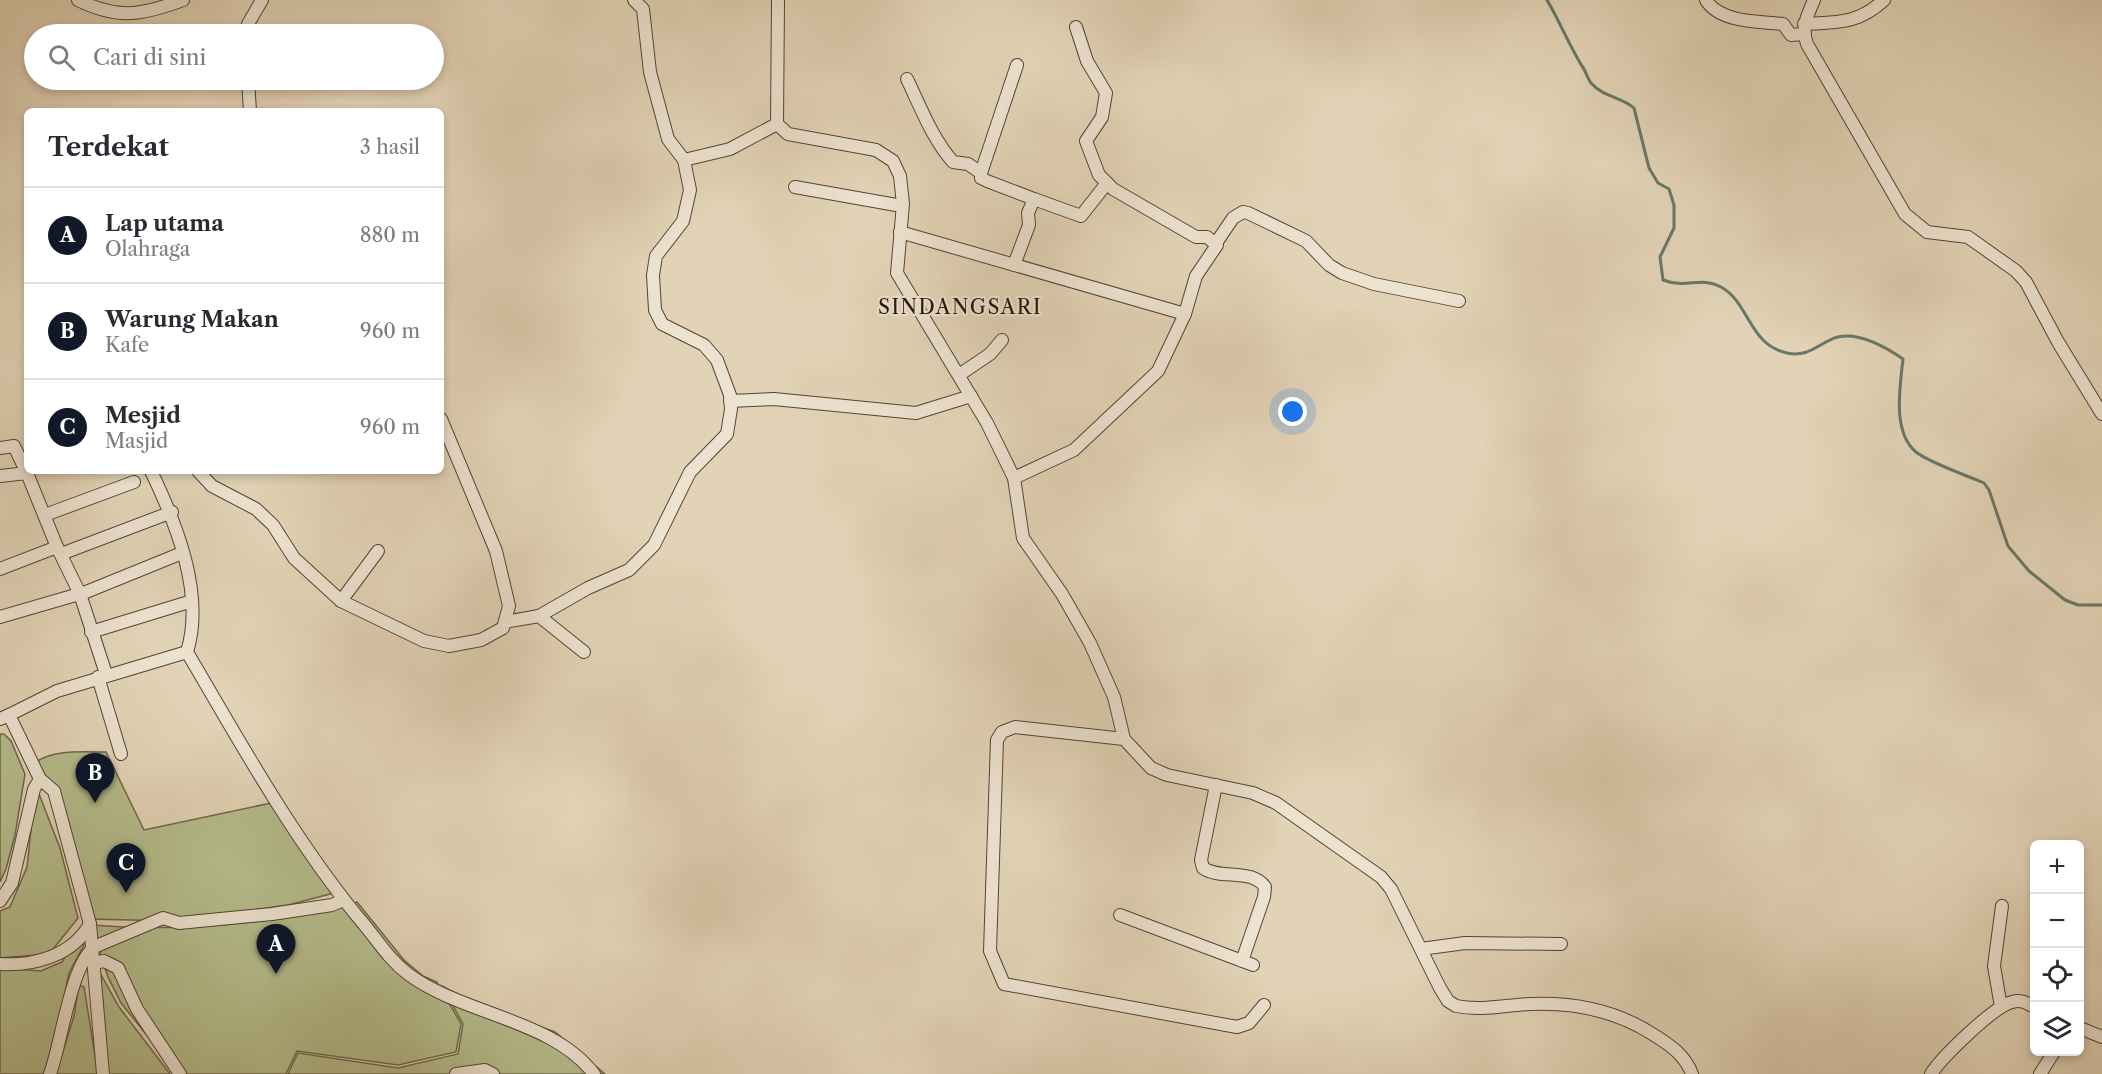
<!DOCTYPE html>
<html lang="id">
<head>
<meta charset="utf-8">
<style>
  :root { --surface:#fff; --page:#f7f7f7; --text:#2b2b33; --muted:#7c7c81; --line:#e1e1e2; --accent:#111827 }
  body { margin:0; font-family:"Libre Caslon Text",serif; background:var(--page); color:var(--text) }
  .controls { position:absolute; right:18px; bottom:18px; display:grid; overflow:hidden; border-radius:9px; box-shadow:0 3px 9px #0003 }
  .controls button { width:54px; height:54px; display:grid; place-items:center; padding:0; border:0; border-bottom:2px solid var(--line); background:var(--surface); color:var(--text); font:30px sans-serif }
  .you { position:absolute; left:1293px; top:412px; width:21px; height:21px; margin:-15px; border:4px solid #fff; border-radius:50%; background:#1a73e8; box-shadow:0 0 0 9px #1a73e833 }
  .badge { display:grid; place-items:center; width:39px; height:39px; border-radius:50%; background:var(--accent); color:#fff; font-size:20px; font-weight:700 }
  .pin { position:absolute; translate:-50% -50px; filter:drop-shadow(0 2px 3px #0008) }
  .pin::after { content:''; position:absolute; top:32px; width:21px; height:18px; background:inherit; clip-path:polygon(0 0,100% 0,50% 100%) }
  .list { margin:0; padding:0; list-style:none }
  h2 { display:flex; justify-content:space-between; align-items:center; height:78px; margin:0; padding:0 24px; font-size:26px }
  h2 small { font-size:20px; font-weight:400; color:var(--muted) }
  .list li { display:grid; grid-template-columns:39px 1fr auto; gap:18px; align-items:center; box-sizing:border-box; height:96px; padding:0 24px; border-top:2px solid var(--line) }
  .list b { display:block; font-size:22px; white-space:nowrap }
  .list p { margin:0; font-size:20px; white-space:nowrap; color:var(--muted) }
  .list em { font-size:20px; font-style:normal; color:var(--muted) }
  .icon { flex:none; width:33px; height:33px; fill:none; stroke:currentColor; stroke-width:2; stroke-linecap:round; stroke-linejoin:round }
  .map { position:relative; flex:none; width:2102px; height:1074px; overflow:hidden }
  .search { position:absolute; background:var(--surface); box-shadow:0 3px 9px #0003; left:24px; top:24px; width:420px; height:66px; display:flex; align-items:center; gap:15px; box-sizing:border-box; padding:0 21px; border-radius:33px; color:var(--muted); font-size:22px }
  .panel { position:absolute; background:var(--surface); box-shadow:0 3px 9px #0003; left:24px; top:108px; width:420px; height:366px; border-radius:9px }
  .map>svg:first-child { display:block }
  .green { fill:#b5bc8c; stroke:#6c684a; stroke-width:1.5 }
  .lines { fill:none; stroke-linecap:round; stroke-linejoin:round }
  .stream { stroke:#677768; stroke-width:3 }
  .minor-casing { stroke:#534433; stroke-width:14 }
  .minor { stroke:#ece2d0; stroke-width:12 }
  .labels { text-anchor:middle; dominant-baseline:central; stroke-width:4.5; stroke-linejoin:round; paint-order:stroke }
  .quarter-label { font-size:20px; letter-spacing:1.5px; fill:#231507; stroke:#ece2d0 }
</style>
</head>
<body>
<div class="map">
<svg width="2102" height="1074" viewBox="0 0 2102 1074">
  <rect width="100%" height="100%" fill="#e2d3b6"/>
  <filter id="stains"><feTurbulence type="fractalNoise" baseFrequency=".00333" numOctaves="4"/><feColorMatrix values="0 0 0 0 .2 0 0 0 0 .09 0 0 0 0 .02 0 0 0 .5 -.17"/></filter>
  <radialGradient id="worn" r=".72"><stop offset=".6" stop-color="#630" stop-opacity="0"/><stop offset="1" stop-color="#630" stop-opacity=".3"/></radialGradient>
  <!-- green -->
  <g class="green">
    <polygon points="0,734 4,734 11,741 25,774 15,835 6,869 0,882"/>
    <path d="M106 752 144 830 271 803 334 893 288 905 176 921 87 919 72 847 35 763C52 749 85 752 106 752Z"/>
    <polygon points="39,794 60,848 78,918 49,954 0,958 0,911 10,907 27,867 33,811"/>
    <path d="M357 902 404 960 423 976 437 982 461 1024 456 1052 398 1065 297 1051 286 1074H178L121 1003 108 977 91 925C178 932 273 925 357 902Z"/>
    <polygon points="80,934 84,945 69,973 59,1023 44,1074 0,1074 0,968 41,971 62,962"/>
    <polygon points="99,971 119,1007 170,1074 107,1074"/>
    <polygon points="79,985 84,987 98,1074 56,1074 74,1016"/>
    <polygon points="442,986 470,1001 555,1032 605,1074 288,1074 298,1053 398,1068 458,1054 463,1024"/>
  </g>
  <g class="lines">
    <!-- stream -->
    <path class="stream" d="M1547 0C1560 22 1569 45 1582 66 1586 71 1587 78 1591 83 1603 97 1622 97 1634 108L1649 168 1658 183 1669 189 1674 205V228L1660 257 1663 280C1686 289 1701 276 1721 287 1750 303 1748 344 1787 353 1806 357 1815 347 1830 340 1853 328 1884 346 1903 359 1900 387 1892 432 1916 452 1928 462 1968 476 1984 483L1989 490 2008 546 2029 571 2065 600 2078 605H2102"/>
    <defs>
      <g id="minor">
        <path d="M78 0C119 20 142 15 183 0"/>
        <path d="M778 0 777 124 788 134 876 150 893 161 900 176 903 204 897 273 987 423 1014 478 1023 538 1062 594 1090 643 1114 697 1124 739 1151 768 1167 775 1253 793 1276 803 1381 877 1391 889 1440 988 1448 1001 1456 1006C1481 1011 1505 1005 1530 1004 1574 1002 1617 1011 1654 1035 1670 1045 1685 1055 1692 1074"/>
        <path d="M1706 0C1720 23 1759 21 1783 24L1791 35 1804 34"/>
        <path d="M1814 0C1807 16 1801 27 1807 44L1905 214 1927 232 1968 237 2016 271 2026 282 2058 342 2102 414"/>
        <path d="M1804 24C1838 22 1858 24 1884 0"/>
        <polyline points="1076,27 1087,61 1106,93 1102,117 1086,141 1099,175 1113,189 1196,237 1207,237 1217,245 1196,276 1185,314"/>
        <polyline points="246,34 248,24 262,0"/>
        <path d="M907 79C921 108 932 138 953 162L968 164 981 173"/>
        <polyline points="248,80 250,111"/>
        <polyline points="684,160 730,149 777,124"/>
        <polyline points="795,187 902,206"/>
        <polyline points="1034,199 1081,216 1107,183"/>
        <polyline points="900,232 1185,314 1158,371 1074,450 1014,478"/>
        <polyline points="1216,243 1233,218 1243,212 1248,213 1306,241 1329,265 1342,273 1374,284 1459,301"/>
        <polyline points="1014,265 1029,225 1028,213 1034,199 987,181 981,178 981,173 1017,65"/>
        <polyline points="959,375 990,354 1002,340"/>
        <polyline points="730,401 774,399 916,413 971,396"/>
        <polyline points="0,448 14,446 27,473"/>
        <path d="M151 471C176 523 205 594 187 652 240 742 291 835 357 916 374 935 387 958 408 974 463 1015 552 1019 594 1074"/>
        <polyline points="198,471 212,486 256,509 273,525 294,558 341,601 424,641 449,646 481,640 503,628 509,606 496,551 441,419"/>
        <polyline points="0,476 27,473 57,547 80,594 106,674"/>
        <polyline points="45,515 134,482"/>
        <polyline points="61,554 172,512"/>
        <polyline points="0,569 57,547"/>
        <polyline points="341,601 378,551"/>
        <polyline points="539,616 584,652"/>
        <polyline points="0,617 86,592 182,553"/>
        <polyline points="505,622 539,616 588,588 629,570 654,545 690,472 727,434 731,409 730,395 717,360 704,345 662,324 655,310 653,275 656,256 683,221 690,190 684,160 668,139 650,72 643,9 634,0"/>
        <polyline points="91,632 192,601"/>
        <polyline points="98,677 121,754"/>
        <polyline points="9,715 57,691 187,652"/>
        <polyline points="0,719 9,715 40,779"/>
        <polyline points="1124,739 1015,727 1002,732 997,740 990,951 1004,984 1237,1027 1249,1023 1264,1005"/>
        <polyline points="40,779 54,791 90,924 103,1074"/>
        <path d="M1216 785 1201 860 1203 868C1220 880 1252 868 1265 887L1264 897 1242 961"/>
        <polyline points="0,901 12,883 34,789 40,779"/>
        <polyline points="1120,915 1253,965"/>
        <polyline points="94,947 163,918 179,923 272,914 332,905 343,900"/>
        <polyline points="1421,949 1465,943 1561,944"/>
        <polyline points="94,963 104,961 118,968 137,1009 180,1074"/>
        <path d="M0 964C34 966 72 956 90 924"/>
        <polyline points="2001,1007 1994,966 2002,906"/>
        <polyline points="2080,1028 2102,1037"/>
        <path d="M50 1074C61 1045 71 964 94 948"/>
        <polyline points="456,1074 485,1070 493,1074"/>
        <path d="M1931 1074C1942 1057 1993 1007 2012 1002 2021 999 2027 1003 2034 1007"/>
        <polyline points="2040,1074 2054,1052"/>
      </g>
    </defs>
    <!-- minor casing -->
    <use href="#minor" class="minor-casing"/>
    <!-- minor -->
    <use href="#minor" class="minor"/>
  </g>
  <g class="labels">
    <!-- quarter labels -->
    <g class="quarter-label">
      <text x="960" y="307">SINDANGSARI</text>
    </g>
  </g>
  <rect width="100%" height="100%" filter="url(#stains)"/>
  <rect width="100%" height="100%" fill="url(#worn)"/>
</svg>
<div class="controls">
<button>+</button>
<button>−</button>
<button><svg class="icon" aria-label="locate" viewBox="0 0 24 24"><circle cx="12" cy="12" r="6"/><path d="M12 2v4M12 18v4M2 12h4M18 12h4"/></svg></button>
<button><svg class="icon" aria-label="layers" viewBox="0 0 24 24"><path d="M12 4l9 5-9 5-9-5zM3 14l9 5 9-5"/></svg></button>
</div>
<div class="you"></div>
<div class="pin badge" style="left:276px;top:974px">A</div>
<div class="pin badge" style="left:95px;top:803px">B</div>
<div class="pin badge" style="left:126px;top:893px">C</div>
<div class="search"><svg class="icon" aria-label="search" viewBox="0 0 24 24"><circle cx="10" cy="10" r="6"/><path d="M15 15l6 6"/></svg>Cari di sini</div>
<section class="panel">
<h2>Terdekat<small>3 hasil</small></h2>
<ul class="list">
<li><span class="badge">A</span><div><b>Lap utama</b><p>Olahraga</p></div><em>880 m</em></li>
<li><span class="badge">B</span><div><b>Warung Makan</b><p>Kafe</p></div><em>960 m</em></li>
<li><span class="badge">C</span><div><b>Mesjid</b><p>Masjid</p></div><em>960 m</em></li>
</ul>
</section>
</div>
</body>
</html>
